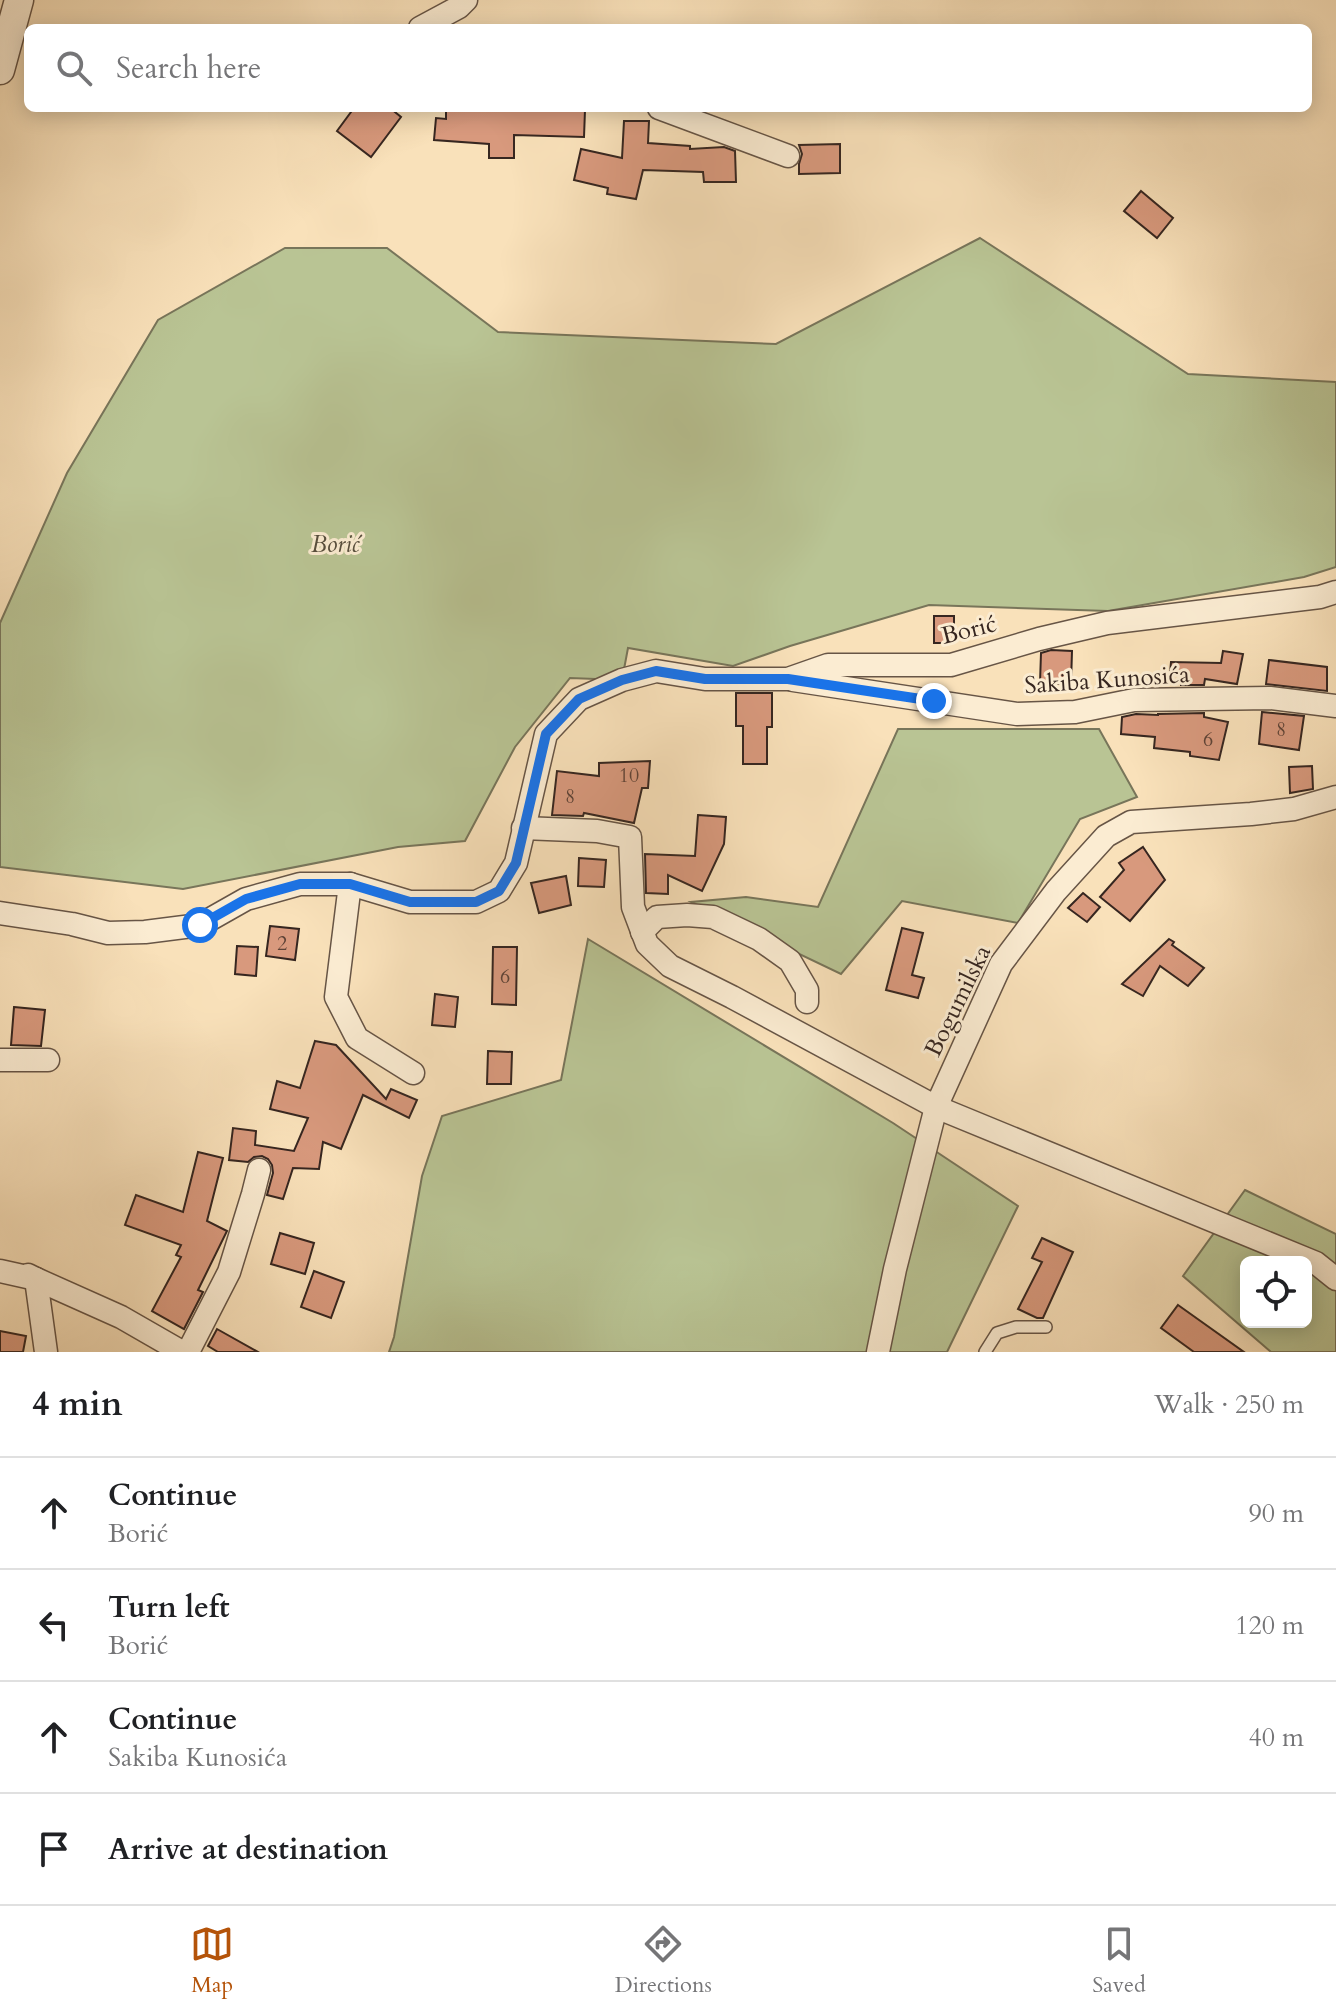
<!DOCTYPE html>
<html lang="en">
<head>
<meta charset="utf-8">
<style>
  :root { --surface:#fff; --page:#f6f6f6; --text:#202124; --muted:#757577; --line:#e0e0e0; --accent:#b45309 }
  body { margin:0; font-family:Cardo,serif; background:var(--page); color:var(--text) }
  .controls { position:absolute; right:24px; bottom:24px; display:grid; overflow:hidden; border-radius:12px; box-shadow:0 4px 20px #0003 }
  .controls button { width:72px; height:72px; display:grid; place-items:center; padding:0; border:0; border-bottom:2px solid var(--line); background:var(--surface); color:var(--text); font:40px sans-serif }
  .stop { position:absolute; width:24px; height:24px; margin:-18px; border:6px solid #1a73e8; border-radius:50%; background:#fff }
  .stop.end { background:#1a73e8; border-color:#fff; box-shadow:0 2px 8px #0008 }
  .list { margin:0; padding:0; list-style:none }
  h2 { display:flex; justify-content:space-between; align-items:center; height:104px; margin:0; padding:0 32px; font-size:34px }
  h2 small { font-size:26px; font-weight:400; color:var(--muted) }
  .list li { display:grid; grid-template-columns:52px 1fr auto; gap:24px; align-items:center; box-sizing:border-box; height:112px; padding:0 32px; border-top:2px solid var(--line) }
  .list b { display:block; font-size:30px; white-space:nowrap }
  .list p { margin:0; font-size:26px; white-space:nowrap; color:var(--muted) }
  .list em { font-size:26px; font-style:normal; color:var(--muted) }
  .icon { flex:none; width:44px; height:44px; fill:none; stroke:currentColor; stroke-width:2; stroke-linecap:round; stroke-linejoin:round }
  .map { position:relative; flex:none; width:1336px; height:1352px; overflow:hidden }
  .search { position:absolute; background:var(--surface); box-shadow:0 4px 20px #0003; left:24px; right:24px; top:24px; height:88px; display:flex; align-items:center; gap:20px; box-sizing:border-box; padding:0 28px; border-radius:12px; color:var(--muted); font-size:30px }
  .sheet { height:552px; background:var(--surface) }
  nav { display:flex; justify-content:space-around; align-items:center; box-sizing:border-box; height:112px; border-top:2px solid var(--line); background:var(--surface); font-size:22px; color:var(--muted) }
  nav a { display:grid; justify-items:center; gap:4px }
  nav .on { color:var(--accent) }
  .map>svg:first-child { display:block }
  .green { fill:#b9c494; stroke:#78755a; stroke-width:2; fill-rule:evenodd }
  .building { fill:#d8997d; stroke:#362620; stroke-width:2 }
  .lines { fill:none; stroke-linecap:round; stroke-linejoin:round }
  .service-casing { stroke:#675546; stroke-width:14 }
  .minor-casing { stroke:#675546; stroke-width:25 }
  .tertiary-casing { stroke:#675546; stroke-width:31 }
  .service { stroke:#fbecd2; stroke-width:11 }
  .minor { stroke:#fbecd2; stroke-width:22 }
  .tertiary { stroke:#fbecd2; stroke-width:28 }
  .route { stroke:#1a73e8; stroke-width:10 }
  .labels { text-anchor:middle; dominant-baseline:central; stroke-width:6; stroke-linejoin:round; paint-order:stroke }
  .number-label { font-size:20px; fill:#5e4337 }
  .park-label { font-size:24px; font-style:italic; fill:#574e3d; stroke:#fbecd2 }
  .street-label { font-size:24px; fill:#362620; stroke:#fbecd2 }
</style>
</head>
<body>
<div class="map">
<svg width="1336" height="1352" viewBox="0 0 1336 1352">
  <rect width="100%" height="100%" fill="#f9e1ba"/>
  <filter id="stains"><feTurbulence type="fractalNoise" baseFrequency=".0025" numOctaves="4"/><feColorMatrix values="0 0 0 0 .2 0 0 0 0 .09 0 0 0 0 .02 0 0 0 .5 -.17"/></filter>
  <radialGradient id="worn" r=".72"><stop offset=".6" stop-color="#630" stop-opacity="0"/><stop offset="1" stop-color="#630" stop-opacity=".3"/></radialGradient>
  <!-- green -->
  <g class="green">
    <polygon points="980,238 1188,374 1336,382 1336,567 1304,577 1108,611 929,605 790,646 733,666 628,648 622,680 570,678 515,747 465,841 398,847 183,889 0,867 0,623 67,473 158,320 285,248 387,248 498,332 776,344"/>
    <polygon points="898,729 1099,729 1137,797 1080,819 1018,923 902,901 841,974 691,902 746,897 818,907"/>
    <polygon points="588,939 893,1123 1018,1206 947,1352 389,1352 394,1337 422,1176 442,1116 561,1080"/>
    <path d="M1245 1190 1336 1234V1352H1271L1183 1276ZM1246 1262H1306V1322H1246Z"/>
  </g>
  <!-- building -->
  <g class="building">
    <polygon points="354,108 390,108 401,117 371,157 337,131"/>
    <polygon points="446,108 585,110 584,137 514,135 514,158 489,158 489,144 434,140 436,118 446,119"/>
    <polygon points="624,121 649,121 648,143 690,146 690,149 724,147 735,151 736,182 704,182 703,172 643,170 636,199 607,194 608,188 574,180 581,149 622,158"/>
    <polygon points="840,144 840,173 799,174 799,164 802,154 799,145"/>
    <polygon points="1141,191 1173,218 1157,238 1124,211"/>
    <rect x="934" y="616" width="20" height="27"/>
    <polygon points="1051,650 1072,651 1071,684 1040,683 1041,653"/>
    <polygon points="1223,651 1243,654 1237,684 1205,679 1204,685 1181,685 1181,676 1170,674 1171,662 1221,663"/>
    <polygon points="1269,660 1327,667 1327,691 1266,684"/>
    <polygon points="736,693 772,693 772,727 767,727 767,764 743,764 743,726 736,726"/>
    <polygon points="1262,712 1304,716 1299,750 1259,744"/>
    <polygon points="1204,713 1204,717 1228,722 1219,760 1190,756 1190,752 1154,748 1155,737 1121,734 1122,717 1136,714 1158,715 1158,714"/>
    <polygon points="650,761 648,788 642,788 634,823 584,813 583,816 552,815 557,771 599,776 599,763"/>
    <polygon points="1312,766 1313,789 1290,793 1289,767"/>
    <polygon points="698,815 726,817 724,844 702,891 668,875 668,894 646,893 645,854 695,856"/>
    <polygon points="1143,847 1165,880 1130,921 1100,897 1124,870 1119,863"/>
    <polygon points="579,858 606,860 604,887 578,886"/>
    <polygon points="566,876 571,905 539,913 531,883"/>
    <polygon points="1083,893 1100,907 1087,922 1068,908"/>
    <polygon points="270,926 299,929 295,960 266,956"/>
    <polygon points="902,928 923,933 912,975 924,978 918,998 886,990"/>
    <polygon points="1169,939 1174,942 1172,945 1204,968 1188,986 1160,966 1143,996 1122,984"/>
    <polygon points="237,946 258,947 256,976 235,974"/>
    <polygon points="493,947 517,947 516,1005 492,1004"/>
    <polygon points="435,994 458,997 455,1027 432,1025"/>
    <polygon points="14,1007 45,1010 41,1046 11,1045"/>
    <polygon points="315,1041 336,1045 386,1099 391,1089 417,1100 409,1118 363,1095 341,1149 323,1142 319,1169 293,1168 283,1199 267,1195 273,1173 272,1165 268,1159 262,1156 254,1157 248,1162 229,1160 233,1128 256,1131 255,1145 294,1151 308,1118 270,1109 277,1081 300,1088"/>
    <polygon points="488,1051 512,1052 511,1084 487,1084"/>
    <polygon points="198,1152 223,1158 207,1221 227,1231 198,1290 203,1292 184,1329 152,1311 181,1257 176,1255 181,1245 125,1225 136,1195 183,1212"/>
    <polygon points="280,1233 314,1243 305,1274 271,1264"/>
    <polygon points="1042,1238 1073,1252 1043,1318 1037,1318 1018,1309 1042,1262 1032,1258"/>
    <polygon points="314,1271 344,1282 331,1318 301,1307"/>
    <polygon points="1178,1305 1244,1352 1194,1352 1161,1328"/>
    <polygon points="217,1329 258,1352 218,1352 208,1346"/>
    <polygon points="0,1331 26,1336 23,1352 0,1352"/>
  </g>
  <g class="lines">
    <defs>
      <polyline id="service" points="985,1352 997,1333 1016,1327 1046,1327"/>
      <g id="minor">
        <polyline points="420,28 459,7 466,0"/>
        <polyline points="659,108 788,156"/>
        <polyline points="793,680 1017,714 1075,712 1134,700 1270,698 1336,706"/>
        <polyline points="523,828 597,831 630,837 633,907 647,944 670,966 732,997 936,1107 1316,1263 1336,1279"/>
        <polyline points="350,884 336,997 357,1038 413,1073"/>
        <polyline points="0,913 72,924 108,933 145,932 200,925 246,899 300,884 350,884 410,902 476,902 499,891 516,863 546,734 579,699 622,680 656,671 705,679 788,679 828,665 951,665 1039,639 1107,623 1320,597 1336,592"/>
        <polyline points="642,932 657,917 687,915 713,917 759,939 790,961 807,990 807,1002"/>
        <polyline points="0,1060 48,1060"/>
        <polyline points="0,1271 36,1279 121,1317 182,1352"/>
        <polyline points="28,1275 36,1279 46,1352"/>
        <polyline points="188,1352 229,1272 253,1194 259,1170"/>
        <polyline points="878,1352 895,1269 936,1107 1001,964 1056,891 1106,836 1131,822 1251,814 1294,809 1336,797"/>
      </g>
      <polyline id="tertiary" points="0,70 19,0"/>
    </defs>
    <!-- service casing -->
    <use href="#service" class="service-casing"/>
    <!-- minor casing -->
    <use href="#minor" class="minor-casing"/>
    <!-- tertiary casing -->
    <use href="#tertiary" class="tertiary-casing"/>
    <!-- service -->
    <use href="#service" class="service"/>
    <!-- minor -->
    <use href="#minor" class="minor"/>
    <!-- tertiary -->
    <use href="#tertiary" class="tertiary"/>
  </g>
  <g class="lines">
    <!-- route -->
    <polyline class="route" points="200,925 246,899 300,884 350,884 410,902 476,902 499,891 516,863 546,734 579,699 622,680 656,671 705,679 788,679 934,701"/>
  </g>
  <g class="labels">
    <!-- number labels -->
    <g class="number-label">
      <text x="1281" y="729">8</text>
      <text x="1208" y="739">6</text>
      <text x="629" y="775">10</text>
      <text x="570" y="796">8</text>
      <text x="282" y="943">2</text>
      <text x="505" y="976">6</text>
    </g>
    <!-- park labels -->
    <g class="park-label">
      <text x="335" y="544">Borić</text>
    </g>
    <!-- street labels -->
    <g class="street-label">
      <text transform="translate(969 630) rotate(-14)">Borić</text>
      <text transform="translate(1107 680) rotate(-4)">Sakiba Kunosića</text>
      <text transform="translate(958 1001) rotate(-64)">Bogumilska</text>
    </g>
  </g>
  <rect width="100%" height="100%" filter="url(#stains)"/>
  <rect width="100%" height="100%" fill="url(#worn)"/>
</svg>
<div class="controls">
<button><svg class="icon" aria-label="locate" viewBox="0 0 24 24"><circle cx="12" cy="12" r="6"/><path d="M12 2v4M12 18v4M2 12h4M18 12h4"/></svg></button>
</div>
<div class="stop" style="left:200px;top:925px"></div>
<div class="stop end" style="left:934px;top:701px"></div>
<div class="search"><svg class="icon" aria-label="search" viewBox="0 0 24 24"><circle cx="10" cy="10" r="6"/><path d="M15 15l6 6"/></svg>Search here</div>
</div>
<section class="sheet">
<h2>4 min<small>Walk · 250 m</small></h2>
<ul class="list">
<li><svg class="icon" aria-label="ahead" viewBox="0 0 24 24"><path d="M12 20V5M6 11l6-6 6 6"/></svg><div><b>Continue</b><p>Borić</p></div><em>90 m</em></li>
<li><svg class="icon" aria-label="left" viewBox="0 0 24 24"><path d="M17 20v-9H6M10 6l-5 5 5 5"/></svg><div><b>Turn left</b><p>Borić</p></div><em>120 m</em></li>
<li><svg class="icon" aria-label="ahead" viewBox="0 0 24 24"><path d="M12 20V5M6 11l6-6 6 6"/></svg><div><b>Continue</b><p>Sakiba Kunosića</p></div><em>40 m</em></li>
<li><svg class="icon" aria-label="arrive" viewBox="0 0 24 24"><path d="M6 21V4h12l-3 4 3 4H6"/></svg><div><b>Arrive at destination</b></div></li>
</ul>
</section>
<nav>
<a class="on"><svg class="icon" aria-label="map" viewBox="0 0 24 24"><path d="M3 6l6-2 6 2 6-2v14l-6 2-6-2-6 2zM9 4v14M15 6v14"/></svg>Map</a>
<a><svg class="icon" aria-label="directions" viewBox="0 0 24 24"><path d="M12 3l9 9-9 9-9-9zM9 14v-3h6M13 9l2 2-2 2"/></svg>Directions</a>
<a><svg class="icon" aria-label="saved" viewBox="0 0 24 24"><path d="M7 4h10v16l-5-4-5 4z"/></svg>Saved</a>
</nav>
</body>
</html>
